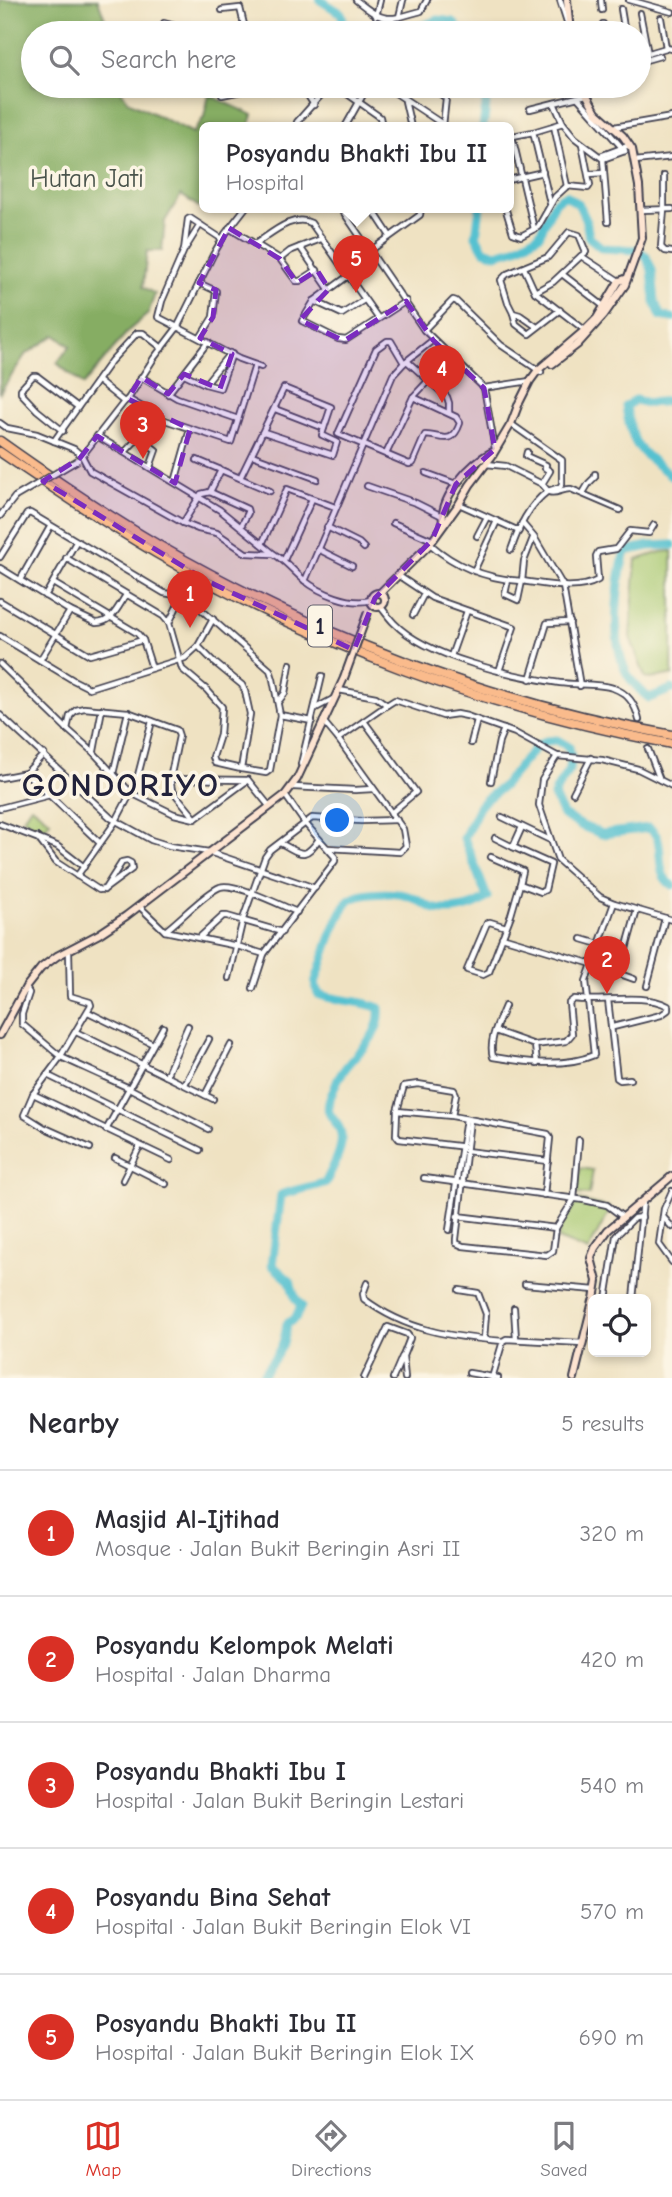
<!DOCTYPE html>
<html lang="en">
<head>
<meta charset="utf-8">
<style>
  :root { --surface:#fff; --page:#f7f7f7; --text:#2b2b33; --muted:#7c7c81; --line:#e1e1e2; --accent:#d93025 }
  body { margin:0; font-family:"Comic Neue",sans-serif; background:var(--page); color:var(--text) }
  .controls { position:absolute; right:21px; bottom:21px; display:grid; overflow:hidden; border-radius:10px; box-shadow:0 4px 10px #0003 }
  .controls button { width:63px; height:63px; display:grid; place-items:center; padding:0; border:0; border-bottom:2px solid var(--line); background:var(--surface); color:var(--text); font:35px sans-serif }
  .you { position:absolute; left:338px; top:821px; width:24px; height:24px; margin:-18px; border:5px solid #fff; border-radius:50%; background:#1a73e8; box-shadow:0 0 0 10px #1a73e833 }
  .badge { display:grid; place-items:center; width:46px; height:46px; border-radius:50%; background:var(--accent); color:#fff; font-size:23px; font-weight:700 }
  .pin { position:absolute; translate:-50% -58px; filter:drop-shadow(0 2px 4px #0008) }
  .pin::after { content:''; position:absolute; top:37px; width:24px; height:21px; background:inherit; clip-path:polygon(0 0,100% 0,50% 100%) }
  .popup { position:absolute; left:199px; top:122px; width:315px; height:91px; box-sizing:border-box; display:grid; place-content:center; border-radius:10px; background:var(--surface); filter:drop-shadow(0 2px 5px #0005); font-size:23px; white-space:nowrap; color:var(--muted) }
  .popup b { font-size:26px; color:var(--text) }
  .popup::after { content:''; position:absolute; left:50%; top:100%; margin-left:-14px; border:14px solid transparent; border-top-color:var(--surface) }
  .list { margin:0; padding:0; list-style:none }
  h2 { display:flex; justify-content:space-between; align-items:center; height:91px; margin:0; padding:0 28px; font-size:30px }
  h2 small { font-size:23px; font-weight:400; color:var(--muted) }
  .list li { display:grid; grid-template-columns:46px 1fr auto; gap:21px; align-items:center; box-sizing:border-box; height:126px; padding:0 28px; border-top:2px solid var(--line) }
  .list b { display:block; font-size:26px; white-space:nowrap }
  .list p { margin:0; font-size:23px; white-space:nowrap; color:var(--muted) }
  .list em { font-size:23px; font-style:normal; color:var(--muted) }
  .icon { flex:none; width:38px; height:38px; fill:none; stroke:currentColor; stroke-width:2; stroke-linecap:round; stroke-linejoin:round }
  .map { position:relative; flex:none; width:672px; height:1378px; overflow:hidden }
  .search { position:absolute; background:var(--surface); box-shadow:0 4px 10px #0003; left:21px; right:21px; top:21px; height:77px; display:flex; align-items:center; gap:18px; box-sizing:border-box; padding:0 24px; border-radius:38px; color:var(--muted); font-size:26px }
  .sheet { height:721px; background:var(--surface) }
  nav { display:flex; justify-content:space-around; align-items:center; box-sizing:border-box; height:98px; border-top:2px solid var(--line); background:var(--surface); font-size:19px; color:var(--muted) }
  nav a { display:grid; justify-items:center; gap:4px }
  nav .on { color:var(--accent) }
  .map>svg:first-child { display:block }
  .green { fill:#a8c972; stroke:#657656; stroke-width:2 }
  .forest { fill:#86ad64; stroke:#546850; stroke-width:2 }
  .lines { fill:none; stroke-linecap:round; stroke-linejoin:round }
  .river { stroke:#56c1d0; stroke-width:9 }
  .street-casing { stroke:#413f4f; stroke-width:8 }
  .secondary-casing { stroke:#413f4f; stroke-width:10 }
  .highway-casing { stroke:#413f4f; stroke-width:11 }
  .street { stroke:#fff; stroke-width:4.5 }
  .secondary { stroke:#fde4d1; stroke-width:6 }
  .highway { stroke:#fabb8c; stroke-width:8 }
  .street-bridge-casing { stroke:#413f4f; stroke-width:8; stroke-linecap:butt }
  .secondary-bridge-casing { stroke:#413f4f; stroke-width:10; stroke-linecap:butt }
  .street-bridge { stroke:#fff; stroke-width:4.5 }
  .secondary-bridge { stroke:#fde4d1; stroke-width:6 }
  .marked { fill:#7b2cbf; fill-opacity:0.2; stroke:#7b2cbf; stroke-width:5; stroke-dasharray:14 9; stroke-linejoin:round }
  .labels { text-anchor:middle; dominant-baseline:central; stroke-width:7; stroke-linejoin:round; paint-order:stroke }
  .shield { fill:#fcf5e5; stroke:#63616e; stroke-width:2 }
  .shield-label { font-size:24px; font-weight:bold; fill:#22223b }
  .park-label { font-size:26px; fill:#4a544c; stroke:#fcf5e5 }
  .district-label { font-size:33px; font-weight:bold; letter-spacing:2px; fill:#22223b; stroke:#fcf5e5 }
</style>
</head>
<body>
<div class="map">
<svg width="672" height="1378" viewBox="0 0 672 1378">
  <rect width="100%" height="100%" fill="#fcf5e5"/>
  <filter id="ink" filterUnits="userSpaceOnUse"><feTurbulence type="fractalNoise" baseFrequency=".0143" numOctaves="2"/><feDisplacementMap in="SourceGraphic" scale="14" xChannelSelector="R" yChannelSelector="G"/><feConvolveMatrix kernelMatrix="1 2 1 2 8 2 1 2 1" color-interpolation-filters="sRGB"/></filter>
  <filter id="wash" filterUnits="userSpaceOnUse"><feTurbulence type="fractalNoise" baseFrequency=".00686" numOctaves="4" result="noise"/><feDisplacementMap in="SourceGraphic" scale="28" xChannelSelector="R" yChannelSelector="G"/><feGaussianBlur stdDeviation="1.57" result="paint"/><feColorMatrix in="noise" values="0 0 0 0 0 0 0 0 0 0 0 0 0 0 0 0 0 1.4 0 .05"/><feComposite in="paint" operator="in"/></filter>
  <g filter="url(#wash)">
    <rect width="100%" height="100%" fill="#efe2c2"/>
    <!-- green -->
    <g class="green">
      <polygon points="672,551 672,676 668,675 650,679 645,677 630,637 636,560 661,552"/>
      <polygon points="31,806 50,821 42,832 23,818"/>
      <polygon points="580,1168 593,1170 589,1195 577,1194"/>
      <polygon points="578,1200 609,1207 610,1210 588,1251 558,1239 560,1228"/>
    </g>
    <!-- forest -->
    <polygon class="forest" points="0,0 98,0 110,33 33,33 33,86 118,86 128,101 193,133 204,117 209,95 253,115 249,127 204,127 204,207 210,207 205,211 181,195 165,221 162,251 147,251 143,287 155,294 148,314 129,330 83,385 57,363 70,346 55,335 25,355 0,393"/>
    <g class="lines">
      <!-- river -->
      <g class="river">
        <polyline points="320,0 341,13 347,33"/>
        <polyline points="404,33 438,20 453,22 462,33"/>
        <polyline points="483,127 486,105 483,86"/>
        <polyline points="480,207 476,236 484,250 496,254 514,249 539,235 555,202 566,195 579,205 586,220 589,237 602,248 637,250 646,256 652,270 655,302 661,316 672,318"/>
        <path d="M672 401 648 403 635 400 626 406C632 449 639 450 672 476"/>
        <path d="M672 545 649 546 625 551C617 581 612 635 623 664 627 678 638 689 649 698L672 689"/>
        <path d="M261 1378C275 1354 283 1354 287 1324L296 1317 301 1306 295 1298 290 1281 272 1265 281 1195C296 1189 311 1188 326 1182 332 1168 346 1146 340 1130 335 1116 323 1117 331 1096 334 1089 336 1082 340 1076 354 1052 382 1039 379 1008 359 999 338 1002 318 994L315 983C323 960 334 920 348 902 358 891 398 892 411 897 420 900 427 907 436 909 452 912 475 908 487 897L464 838 479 807 485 800 502 787 537 746 546 741 557 740 569 747C576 776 562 772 554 796L563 815 582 826 602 834 649 828C669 841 651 872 672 885"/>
      </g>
    </g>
  </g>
  <g filter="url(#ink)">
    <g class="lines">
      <defs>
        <g id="street">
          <path d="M356 0C384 23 387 21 421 11L427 0"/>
          <polyline points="560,0 567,22"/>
          <polyline points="601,0 602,10"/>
          <polyline points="629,0 672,12"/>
          <polyline points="621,9 625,33"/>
          <polyline points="222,10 240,8 246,33"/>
          <polyline points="640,13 648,54"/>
          <polyline points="376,16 380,0"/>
          <polyline points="399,17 403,0"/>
          <polyline points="661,18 666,48"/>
          <polyline points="164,23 201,33"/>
          <polyline points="603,24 605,33"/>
          <polyline points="242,33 289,24 296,26 301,33"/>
          <polyline points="639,56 666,48 672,49"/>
          <polyline points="639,62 660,56"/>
          <polyline points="302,86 314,105"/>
          <polyline points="336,86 380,117 382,127"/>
          <polyline points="385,86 444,125"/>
          <polyline points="430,86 446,98 443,126"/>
          <polyline points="222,95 256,88 256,86"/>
          <polyline points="578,98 625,151"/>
          <polyline points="405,101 411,127"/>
          <polyline points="554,103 563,123 575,138 603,159 608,222"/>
          <polyline points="530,109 586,95"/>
          <polyline points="554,126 567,186"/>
          <polyline points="296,127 297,122 329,86"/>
          <polyline points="345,127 368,86"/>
          <polyline points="614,127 672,117"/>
          <polyline points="533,132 550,203"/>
          <polyline points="512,136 534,229"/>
          <polyline points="508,137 533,132 563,123"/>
          <polyline points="600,156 630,145"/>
          <polyline points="603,159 625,151"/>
          <polyline points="635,161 672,157"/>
          <polyline points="589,174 604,173"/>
          <polyline points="664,176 664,209 661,247 665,251 672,252"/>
          <polyline points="508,180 543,172"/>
          <polyline points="340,207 370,251"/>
          <polyline points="371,207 390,236"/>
          <polyline points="421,207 420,215 370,251 424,330 484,388 495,449"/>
          <polyline points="505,207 513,233 521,236 538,227 555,197 567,186 588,188 590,185 582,144"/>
          <polyline points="641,210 672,209"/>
          <polyline points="229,228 280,259 296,281 300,281 317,270"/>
          <polyline points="222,239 190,218 188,219 184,250 162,301 158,317 239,359 261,367"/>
          <path d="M255 244C271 234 293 213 311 223L378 318"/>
          <polyline points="300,247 321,239"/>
          <polyline points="185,249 200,225"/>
          <polyline points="374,257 314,301 302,321 338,339 346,340 406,301"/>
          <polyline points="280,259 290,251 300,247 329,289"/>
          <polyline points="524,268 535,292 586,331"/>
          <polyline points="562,274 606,308"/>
          <polyline points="199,283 216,291 213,317 200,338"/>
          <polyline points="535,292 553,282 581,256"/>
          <polyline points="314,301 342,314 364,300"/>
          <polyline points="513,313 508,303 501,280 507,274 548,257 569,232 579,235 586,252 581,256 619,281"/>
          <polyline points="537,327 520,315 513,313 516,324 529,334 560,310"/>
          <polyline points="424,330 453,300 456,301 501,345 541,372"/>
          <polyline points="407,361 447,397 449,403 449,413"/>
          <path d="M404 363 391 341H387L376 349 338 434 409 464 413 463 425 435C441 435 452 447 460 423L456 417 413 397"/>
          <polyline points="184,374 205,384 230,353"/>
          <polyline points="141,377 177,398 238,419"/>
          <polyline points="98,381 124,402"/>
          <polyline points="205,384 220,388 232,354"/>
          <polyline points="484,388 530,381"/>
          <polyline points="168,394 208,342"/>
          <polyline points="128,399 165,420 231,442 255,365"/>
          <polyline points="0,423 7,428 37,434 74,449 82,456 90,471 183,523 198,529 217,533 246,553 273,554"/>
          <polyline points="511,424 562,460 562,484 560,487 548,491"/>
          <polyline points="63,431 37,410 21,393 21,389 33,376 37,376 78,407"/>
          <polyline points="264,432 333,455 337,442 322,435 324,428 275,409"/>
          <path d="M97 436 220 510 274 554C286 561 293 571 304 580 320 593 351 606 371 600"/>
          <polyline points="54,441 111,361 137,333 143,333 162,348"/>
          <polyline points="125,452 139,437 156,450 150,467"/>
          <polyline points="527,452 526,456 546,465 545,468 550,471 542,484"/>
          <polyline points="386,454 413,397 428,381"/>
          <polyline points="252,455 317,479"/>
          <polyline points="82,456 124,402 128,399 154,358 177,328 213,255 225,234 246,207"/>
          <polyline points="197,460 221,470"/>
          <polyline points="486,464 506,466 542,484"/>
          <polyline points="426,473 456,484"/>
          <polyline points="240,478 284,388 331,407 324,428"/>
          <polyline points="175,482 190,429"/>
          <polyline points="367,486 416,503 442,516"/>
          <polyline points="210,492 247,509 248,513 241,526"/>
          <path d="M549 492C556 495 563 488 571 489L620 510"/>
          <polyline points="583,493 589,483 595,477 595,474"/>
          <polyline points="459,504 519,531"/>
          <polyline points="0,516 15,497"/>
          <polyline points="183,523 201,494 210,492 221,470 270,491"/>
          <polyline points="393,523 432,540"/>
          <polyline points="522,523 534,537 563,586 580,686"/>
          <polyline points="327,527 359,543 364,548"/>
          <polyline points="477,536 487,517"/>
          <polyline points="262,544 287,489 335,507"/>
          <path d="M430 544C456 567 488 579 522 581L524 561 533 538"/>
          <polyline points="318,549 352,566"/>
          <path d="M511 550C519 527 528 506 548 491L542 484"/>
          <polyline points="0,557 27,514 30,513 164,593 187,597 270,670 273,679 280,715 270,770 266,773 241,769"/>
          <polyline points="66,558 163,616 169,623"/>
          <polyline points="284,560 312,499"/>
          <path d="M0 568 70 611 96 623C112 623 118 607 126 595"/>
          <polyline points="474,571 497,521"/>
          <polyline points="399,576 432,598 514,627 499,671"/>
          <polyline points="20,580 50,527"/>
          <path d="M508 580 505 594 518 600 522 581C545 584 577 592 598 580L596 556 598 552 616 549 630 531 649 533 654 525"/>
          <polyline points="305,581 393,375 404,363 433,340"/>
          <polyline points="53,583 137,633 143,640"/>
          <polyline points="45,596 76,542"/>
          <polyline points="182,596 169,623 182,669 207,690 222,707 220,735 213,757 215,763 241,769 250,714 245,691 242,685 214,662 198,646"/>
          <polyline points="0,601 90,655 143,640 152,668"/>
          <path d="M380 606C385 612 389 618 394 623 428 658 513 676 560 683 575 685 600 683 613 688 628 693 636 706 639 720"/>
          <polyline points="413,615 424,594"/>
          <polyline points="0,636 73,680 89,688 185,658 198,646 213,619"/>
          <polyline points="451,656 467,611"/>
          <polyline points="40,660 70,611"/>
          <polyline points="0,664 67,729 93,752 131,793 174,814 195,819 248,780"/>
          <polyline points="530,679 547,623 570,622"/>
          <polyline points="339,690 376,697 387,705 395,700 443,716 457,714 467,716 515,733 557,756 602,760 638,769 660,780"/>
          <polyline points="278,702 285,693 290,664"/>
          <polyline points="316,708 333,699"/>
          <polyline points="0,715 111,818 151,840 170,846 209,852 315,888"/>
          <polyline points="280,715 312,721"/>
          <polyline points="323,721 338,739 403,829 406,846 400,852 328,848"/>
          <polyline points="364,721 416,792 391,813"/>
          <polyline points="67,729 70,716 76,710 84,708 128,712 177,730 179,736 170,779 172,790 195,818"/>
          <polyline points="338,739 387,705"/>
          <polyline points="471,743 477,720"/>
          <polyline points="648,749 660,780 672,786"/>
          <polyline points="94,751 102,709"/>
          <polyline points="557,756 542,780 539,805 558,860 600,897 614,903 672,920"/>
          <polyline points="301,764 322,676"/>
          <polyline points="26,773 100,843"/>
          <polyline points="113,774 128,712"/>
          <polyline points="0,778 26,773 44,754"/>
          <polyline points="170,779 247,780"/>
          <polyline points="248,780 270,807"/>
          <polyline points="491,781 499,741 504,729"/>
          <polyline points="293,787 355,790 373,789"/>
          <polyline points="573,793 591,758"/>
          <polyline points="0,808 50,795"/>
          <polyline points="502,817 550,840"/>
          <polyline points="0,824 57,846 84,867"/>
          <polyline points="37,837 56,862 99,890 105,889 132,869 131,863 127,861 122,862 104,890"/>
          <polyline points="495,838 513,847 522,827"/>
          <path d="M280 843C301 853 304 861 319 839"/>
          <polyline points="491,857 523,871 520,884 541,892 545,890 551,864 513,847"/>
          <polyline points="77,876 116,821 136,783 152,721"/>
          <polyline points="139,906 165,931 237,946 264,954"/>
          <polyline points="506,927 490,922 487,923 467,970 483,975 489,972 511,915 520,884"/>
          <path d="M165 931C180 920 205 893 220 887 235 882 282 906 297 912"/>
          <polyline points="200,937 223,916 227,916 282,932"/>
          <polyline points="502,937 592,964 634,979"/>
          <polyline points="582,939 599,944"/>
          <polyline points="69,950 70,996 90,1002 91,1005 59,1059 33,1094 24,1115 43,1127 90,1148"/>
          <polyline points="619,974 637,910"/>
          <polyline points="229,978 243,919 265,857 270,850 312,818 361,821 397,820"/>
          <polyline points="647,986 665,918"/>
          <polyline points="26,988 29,993 22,1014 22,1024 61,1057 129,1088 208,1129"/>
          <polyline points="253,988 264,954 335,861 335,857 304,822 285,795"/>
          <polyline points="608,1000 617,1078 620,1080 630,1079"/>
          <path d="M505 1006C499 1021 488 1040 493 1057 523 1062 564 1068 594 1055L586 981 614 903"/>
          <polyline points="88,1012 153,1044"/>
          <path d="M495 1031 535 1045 566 1041 572 1034 569 1003 574 999C602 1003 643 992 668 1006V1010L661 1015 613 1027"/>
          <polyline points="76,1032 213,1099"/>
          <polyline points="535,1045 537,1064"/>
          <polyline points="47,1075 200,1150"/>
          <polyline points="166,1076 188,1026"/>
          <polyline points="185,1084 209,1039"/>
          <polyline points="33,1094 171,1160"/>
          <polyline points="205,1095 231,1045"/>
          <polyline points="397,1111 404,1086 418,1084 454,1090 456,1094 452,1116"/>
          <polyline points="470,1120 456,1239 456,1243 463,1246 547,1255 553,1251 556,1228 574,1199 579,1140"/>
          <polyline points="106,1130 163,1027"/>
          <polyline points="466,1147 399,1139 396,1135 397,1111 452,1116 548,1134 550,1138 544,1195"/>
          <polyline points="466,1151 548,1161"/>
          <polyline points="115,1158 166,1184"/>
          <polyline points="424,1178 584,1200 607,1205 623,1217"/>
          <polyline points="123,1180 140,1146"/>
          <polyline points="672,1191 664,1209 659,1244 672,1262"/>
          <polyline points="457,1216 556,1228"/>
          <polyline points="663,1217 672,1227"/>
          <polyline points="449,1230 466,1119"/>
          <path d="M367 1283 363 1294 364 1299C406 1331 452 1337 503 1341L492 1378"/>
          <polyline points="525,1284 595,1290"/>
          <polyline points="459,1290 478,1293 486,1314 484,1339"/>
          <polyline points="606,1299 616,1236 634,1218 642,1217"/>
          <polyline points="633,1299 643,1201"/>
          <polyline points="514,1308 516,1339"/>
          <polyline points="503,1341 506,1339 583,1343"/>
          <polyline points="469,1373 498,1378"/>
          <polyline points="364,1378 388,1327 407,1334 410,1338 403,1356 405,1378"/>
          <polyline points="393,1378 402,1357"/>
        </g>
        <g id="secondary">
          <polyline points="567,0 570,33"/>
          <polyline points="552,364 578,344 604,315 625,285 642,238 639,186 632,149 623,136 596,112 582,86"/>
          <path d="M443 523C439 498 471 461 493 452"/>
          <polyline points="380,593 430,544 459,504 470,485 492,456 511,424 519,403 530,381 538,370 585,330 597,318 619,281 625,279"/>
          <circle cx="378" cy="600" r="7"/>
          <polyline points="0,1035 26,987 41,968 57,956 99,934 126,916 285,795 297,779 344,678"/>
          <polyline points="594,1299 597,1281 591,1258 595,1248 608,1230 672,1176"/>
          <polyline points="574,1378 593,1301"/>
        </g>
        <g id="highway">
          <path d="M0 441C52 478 105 514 160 546 318 637 493 703 672 735"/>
          <path d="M0 452C51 487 103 522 156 553 314 646 492 710 672 744"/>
        </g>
      </defs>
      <!-- street casing -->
      <use href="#street" class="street-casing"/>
      <!-- secondary casing -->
      <use href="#secondary" class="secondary-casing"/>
      <!-- highway casing -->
      <use href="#highway" class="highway-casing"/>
      <!-- street -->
      <use href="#street" class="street"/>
      <!-- secondary -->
      <use href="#secondary" class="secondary"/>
      <!-- highway -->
      <use href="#highway" class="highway"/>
      <defs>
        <polyline id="street-bridge" points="15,497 78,460"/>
        <polyline id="secondary-bridge" points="344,678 368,612"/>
      </defs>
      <!-- street-bridge casing -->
      <use href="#street-bridge" class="street-bridge-casing"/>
      <!-- secondary-bridge casing -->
      <use href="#secondary-bridge" class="secondary-bridge-casing"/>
      <!-- street-bridge -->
      <use href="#street-bridge" class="street-bridge"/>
      <!-- secondary-bridge -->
      <use href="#secondary-bridge" class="secondary-bridge"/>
    </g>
  </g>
  <!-- marked area -->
  <path class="marked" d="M229 228 280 259 297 283 317 270 329 289 300 320 344 341 406 301 433 340 484 388 495 449 456 484 432 540 375 598 354 650 207 581 43 481 80 458 97 436 175 483 190 429 128 399 141 377 168 394 184 374 220 389 232 354 200 338 213 317 216 290 199 283Z"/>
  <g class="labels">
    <!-- shield labels -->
    <rect class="shield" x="308" y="605.5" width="24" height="41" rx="5"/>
    <g class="shield-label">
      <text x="320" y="626">1</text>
    </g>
    <!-- park labels -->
    <g class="park-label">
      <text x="87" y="179">Hutan Jati</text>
    </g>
    <!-- district labels -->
    <g class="district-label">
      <text x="121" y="785">GONDORIYO</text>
    </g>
  </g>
</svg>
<div class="controls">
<button><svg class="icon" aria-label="locate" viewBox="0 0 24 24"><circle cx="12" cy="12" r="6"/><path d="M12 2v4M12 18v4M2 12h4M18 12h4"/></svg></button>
</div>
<div class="you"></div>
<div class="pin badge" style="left:190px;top:628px">1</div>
<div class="pin badge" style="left:607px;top:994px">2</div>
<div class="pin badge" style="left:143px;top:459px">3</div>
<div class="pin badge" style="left:442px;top:403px">4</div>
<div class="pin badge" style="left:356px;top:293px">5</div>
<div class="popup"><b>Posyandu Bhakti Ibu II</b>Hospital</div>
<div class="search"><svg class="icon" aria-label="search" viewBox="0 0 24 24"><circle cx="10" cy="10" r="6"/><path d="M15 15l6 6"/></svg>Search here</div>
</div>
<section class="sheet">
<h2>Nearby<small>5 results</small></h2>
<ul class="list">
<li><span class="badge">1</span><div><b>Masjid Al-Ijtihad</b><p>Mosque · Jalan Bukit Beringin Asri II</p></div><em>320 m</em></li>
<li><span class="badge">2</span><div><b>Posyandu Kelompok Melati</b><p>Hospital · Jalan Dharma</p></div><em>420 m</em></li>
<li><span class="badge">3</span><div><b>Posyandu Bhakti Ibu I</b><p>Hospital · Jalan Bukit Beringin Lestari</p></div><em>540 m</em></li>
<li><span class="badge">4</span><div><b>Posyandu Bina Sehat</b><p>Hospital · Jalan Bukit Beringin Elok VI</p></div><em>570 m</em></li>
<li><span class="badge">5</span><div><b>Posyandu Bhakti Ibu II</b><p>Hospital · Jalan Bukit Beringin Elok IX</p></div><em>690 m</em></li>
</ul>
</section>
<nav>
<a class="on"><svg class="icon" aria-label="map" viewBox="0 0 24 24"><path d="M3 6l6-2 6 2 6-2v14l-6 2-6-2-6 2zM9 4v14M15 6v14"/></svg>Map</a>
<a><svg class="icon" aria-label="directions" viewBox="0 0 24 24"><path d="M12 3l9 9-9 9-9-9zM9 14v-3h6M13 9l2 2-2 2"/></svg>Directions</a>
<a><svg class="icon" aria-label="saved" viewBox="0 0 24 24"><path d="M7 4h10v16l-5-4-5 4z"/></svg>Saved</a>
</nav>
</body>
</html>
